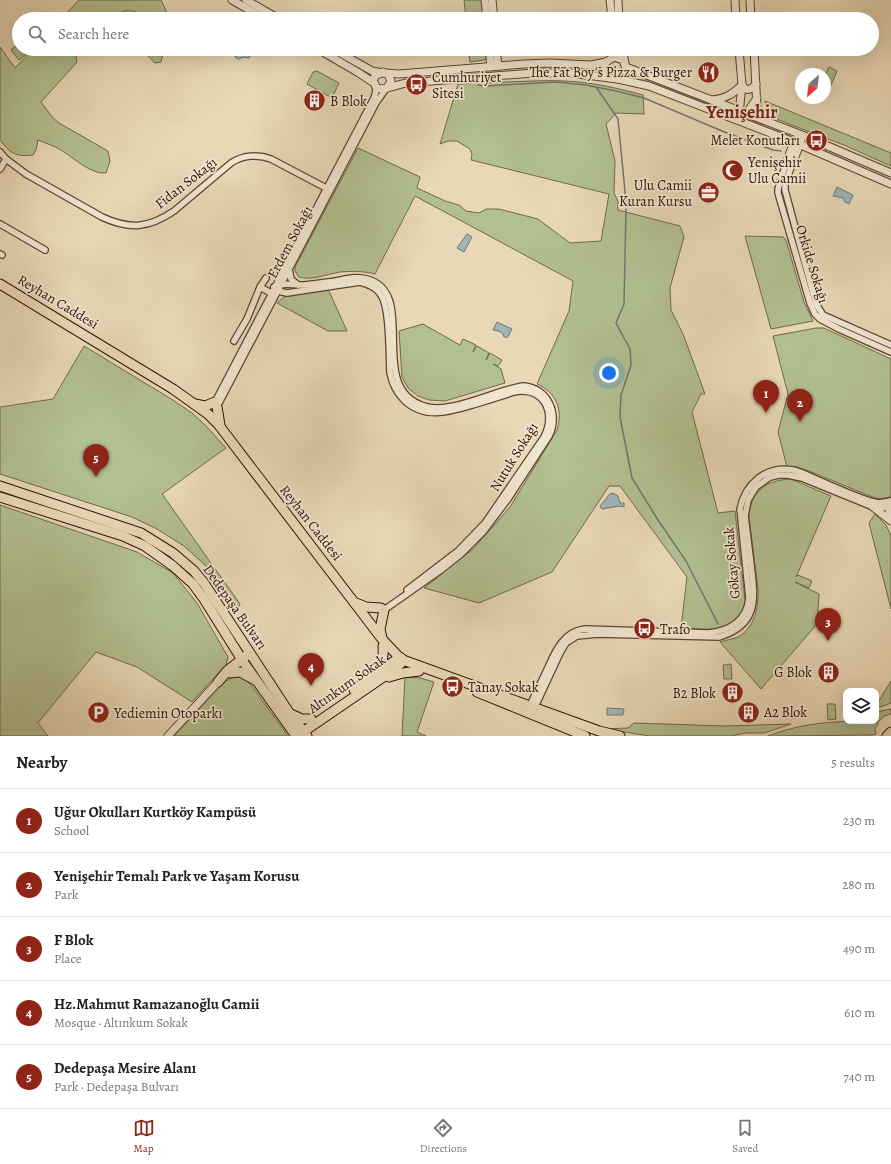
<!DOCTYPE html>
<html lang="en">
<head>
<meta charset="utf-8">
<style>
  :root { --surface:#fff; --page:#f2f2f2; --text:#202124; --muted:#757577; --line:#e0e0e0; --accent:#8f2418 }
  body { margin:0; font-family:Alegreya,serif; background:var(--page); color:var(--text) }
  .controls { position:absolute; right:12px; bottom:12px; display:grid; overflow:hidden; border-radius:8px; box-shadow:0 4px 16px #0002 }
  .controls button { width:36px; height:36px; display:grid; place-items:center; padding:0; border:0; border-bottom:1px solid var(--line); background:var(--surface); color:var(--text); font:20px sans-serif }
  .compass { position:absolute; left:795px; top:68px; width:36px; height:36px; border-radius:50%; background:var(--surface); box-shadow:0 4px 16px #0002; rotate:208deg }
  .you { position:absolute; left:609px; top:373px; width:14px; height:14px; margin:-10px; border:3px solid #fff; border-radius:50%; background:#1a73e8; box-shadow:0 0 0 6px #1a73e833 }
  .badge { display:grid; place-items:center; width:26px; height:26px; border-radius:50%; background:var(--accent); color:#fff; font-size:13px; font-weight:700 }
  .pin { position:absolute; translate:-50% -33px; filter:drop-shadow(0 1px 2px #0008) }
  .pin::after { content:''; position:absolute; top:21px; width:14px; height:12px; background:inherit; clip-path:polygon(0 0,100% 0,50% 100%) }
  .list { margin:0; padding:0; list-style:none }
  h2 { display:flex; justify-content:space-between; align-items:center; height:52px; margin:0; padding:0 16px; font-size:17px }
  h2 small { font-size:13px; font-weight:400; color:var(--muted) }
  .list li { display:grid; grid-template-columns:26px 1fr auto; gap:12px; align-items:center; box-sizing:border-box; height:64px; padding:0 16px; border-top:1px solid var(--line) }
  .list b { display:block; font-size:15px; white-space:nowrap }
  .list p { margin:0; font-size:13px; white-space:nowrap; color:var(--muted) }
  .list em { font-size:13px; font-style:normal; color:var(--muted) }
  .icon { flex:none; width:22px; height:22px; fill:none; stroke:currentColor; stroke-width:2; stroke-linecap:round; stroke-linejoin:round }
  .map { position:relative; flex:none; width:891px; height:736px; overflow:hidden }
  .search { position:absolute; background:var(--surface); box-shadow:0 4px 16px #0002; left:12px; right:12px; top:12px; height:44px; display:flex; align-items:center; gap:10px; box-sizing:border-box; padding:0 14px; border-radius:22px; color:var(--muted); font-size:15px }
  .sheet { height:372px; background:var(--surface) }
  nav { display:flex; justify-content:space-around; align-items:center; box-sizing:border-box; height:56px; border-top:1px solid var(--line); background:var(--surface); font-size:11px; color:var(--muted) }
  nav a { display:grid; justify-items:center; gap:2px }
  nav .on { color:var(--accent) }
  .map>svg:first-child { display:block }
  .green { fill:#b2bf91; stroke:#71684a }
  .water { fill:#9eb6ba; stroke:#727471 }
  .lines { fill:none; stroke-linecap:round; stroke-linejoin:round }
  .stream { stroke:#727471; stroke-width:1.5 }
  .minor-casing { stroke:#5e4230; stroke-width:8 }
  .tertiary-casing { stroke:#5e4230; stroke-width:9 }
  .primary-casing { stroke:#301004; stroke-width:11 }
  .minor { stroke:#f0e6d0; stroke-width:5.5 }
  .tertiary { stroke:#f0e6d0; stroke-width:7 }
  .primary { stroke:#e8d8b6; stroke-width:9 }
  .labels { text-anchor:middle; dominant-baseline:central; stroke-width:3.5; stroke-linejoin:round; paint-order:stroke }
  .poi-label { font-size:14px; fill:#301004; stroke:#f0e6d0; text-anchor:start }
  .street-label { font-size:14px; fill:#301004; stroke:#f0e6d0 }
  .district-label { font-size:18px; font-weight:bold; fill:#7a1f14; stroke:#f0e6d0 }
</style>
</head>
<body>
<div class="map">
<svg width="891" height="736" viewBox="0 0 891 736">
  <rect width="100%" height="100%" fill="#e8d8b6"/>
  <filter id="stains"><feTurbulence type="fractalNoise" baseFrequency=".005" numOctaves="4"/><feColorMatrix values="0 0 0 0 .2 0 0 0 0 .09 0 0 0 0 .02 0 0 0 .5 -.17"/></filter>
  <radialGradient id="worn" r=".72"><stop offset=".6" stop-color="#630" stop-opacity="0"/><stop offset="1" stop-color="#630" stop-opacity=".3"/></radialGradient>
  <!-- green -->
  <g class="green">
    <path d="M79 0H161L168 15V19H145C135 7 121 9 111 19H61Z"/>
    <polygon points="464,0 483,0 485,19 466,19"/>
    <polygon points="19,43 19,49 32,49 19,60 11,50"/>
    <path d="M0 47 15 68 33 49H78L76 57 77 62 41 102 53 118 59 123 108 151 110 161 106 173C90 174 74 158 61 150 54 146 46 143 38 140L36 150 33 155C15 157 10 153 0 140Z"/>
    <polygon points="141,49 164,49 161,62 155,63"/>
    <polygon points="468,49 487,49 487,59 484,60 470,62"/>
    <polygon points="829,67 837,71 830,87 825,84 825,75"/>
    <polygon points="317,71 339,83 332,98 307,84 313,72"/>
    <polygon points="643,77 725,110 728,111 728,113 640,82"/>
    <path d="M530 81C541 81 553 80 564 81 591 82 617 88 643 95L644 114 616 113 606 124 615 161 614 193 618 201V210L680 226 684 237 670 288 671 310 683 334 705 394H701L692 412 718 513 735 511 745 599C745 612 734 625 721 628 710 631 692 628 681 628L687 577 620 486H609L552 572 479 603 424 588 473 549 510 507 557 430C563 410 557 393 537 384L569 311 573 281 415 196 375 274C363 271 352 271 340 272 327 274 311 281 299 277L295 271V267L358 148 420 177 417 188 445 201 459 205 466 211 479 213 486 209H499L538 219 570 243 601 241 609 194 471 160 472 154 470 149 457 141H448L440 144 458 84Z"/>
    <path d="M765 101 891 153V166L844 145 779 120C771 116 766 109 765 101Z"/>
    <polygon points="745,236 783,237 786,240 804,302 813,321 771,329"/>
    <polygon points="328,289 347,331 328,331 277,303 284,297"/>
    <polygon points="423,324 460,345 463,339 476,345 473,352 477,346 489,353 486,360 490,353 502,360 498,366 493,364 501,369 505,383 445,401 429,400 418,396 408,388 402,377 399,331"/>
    <path d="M816 328H824L891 359V496C885 499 881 499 875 498L809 471 797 467H787L778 432 788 394 773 336Z"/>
    <polygon points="84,346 173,400 192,413 206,426 226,448 162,494 240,604 237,610 205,565 184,546 157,529 132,517 0,474 0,407 53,399"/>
    <path d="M791 479 831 496 796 577 798 575 812 581 809 588 795 582 819 594 817 624 761 689 720 642C726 640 733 639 738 637 755 628 759 605 758 589L749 516C751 490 767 480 791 479Z"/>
    <polygon points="0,505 137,552 173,573 197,603 228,657 226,665 192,702 137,667 96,652 38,723 48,736 0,736"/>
    <polygon points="875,514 886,525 891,536 891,609 869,523"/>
    <polygon points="731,664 732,679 724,679 723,665"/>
    <polygon points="236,676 244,678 251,685 288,736 174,736 224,682"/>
    <polygon points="405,677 420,678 434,682 417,732 426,736 402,736"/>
    <polygon points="891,681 891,703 881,707 876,706"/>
    <polygon points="827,704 835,704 836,719 828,720"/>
    <path d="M891 709V714L884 716 878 722V724L875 728 876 734 873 735 768 736C805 722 836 721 876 721V712Z"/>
    <polygon points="634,723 725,726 791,724 764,733 745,733 732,736 650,736 605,729 628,728"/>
  </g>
  <!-- water -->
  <g class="water">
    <polygon points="237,49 248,49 255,51 253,56 251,55 249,58 244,57 239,59 236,58 235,56"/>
    <polygon points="837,187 853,195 849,204 845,202 843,198 833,196"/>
    <polygon points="467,234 472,237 464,252 457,248"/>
    <polygon points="497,322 512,329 507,338 503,336 504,335 499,331 493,330"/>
    <polygon points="613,493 618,496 620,503 624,503 624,507 619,506 602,509 600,506 610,494"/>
    <polygon points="607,708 624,709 623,715 607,715"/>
  </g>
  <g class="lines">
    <!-- stream -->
    <g class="stream">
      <polyline points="478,85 485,86 556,82 586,85 621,92 644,98 722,131 773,150 781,151"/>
      <polyline points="596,87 618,119 626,202"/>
      <polyline points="626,209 624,304 616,323 630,349 631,365 621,395 620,417 632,478 658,520 686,561 718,624"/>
    </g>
    <defs>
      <g id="minor">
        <path d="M0 152 6 159 26 174 102 217C130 230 149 228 174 211L231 163C243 155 258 154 271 159L326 188"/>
        <polyline points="793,162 785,184 785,190 816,304 823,315 891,345"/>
        <polyline points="786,163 778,189 778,193 810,303 815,314 820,319 839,329 891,352"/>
        <polyline points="0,169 6,159"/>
        <polyline points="0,224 45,250"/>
        <polyline points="0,254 2,255"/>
        <polyline points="289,269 291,279 298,285"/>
        <polyline points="260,287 271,293"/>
        <path d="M274 287C282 282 291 285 301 285 310 285 319 283 328 282 341 281 354 275 367 279 420 293 365 388 424 406 450 415 495 390 523 386 548 387 560 415 549 436L508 499 483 532 461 554 441 570 384 610"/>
        <path d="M274 287 278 291 287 293 360 282C368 284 377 288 381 295 390 308 389 355 390 373 392 383 397 393 404 400 425 421 452 411 476 404 489 400 502 396 514 392 543 386 557 412 544 437L485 523 458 551 407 590"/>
        <polyline points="234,341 247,319 260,287 266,278"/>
        <polyline points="215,402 374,98 376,91 375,86"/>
        <polyline points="217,407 376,103 385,90"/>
        <path d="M529 708C534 696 540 685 545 674 554 655 561 632 585 629L708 633C729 631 747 621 749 598L740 509C745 484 766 465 793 470 801 472 809 476 816 479 834 487 852 495 870 501L878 503 891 501"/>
        <path d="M534 709 560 653 566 643 577 636 598 634 719 637C759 625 755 599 751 565 749 549 747 533 745 516L748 500 756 487 770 477 779 475H788L802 478 873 507 882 508 891 506"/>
      </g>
      <g id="tertiary">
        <polyline points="232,0 265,19"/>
        <polyline points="246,0 279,19"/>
        <polyline points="485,0 487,19"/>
        <polyline points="492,0 494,19"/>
        <polyline points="610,0 612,19"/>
        <polyline points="618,0 619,19"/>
        <polyline points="735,0 736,19"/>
        <polyline points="750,0 751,19"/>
        <polyline points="318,49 359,73 374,83"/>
        <polyline points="333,49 372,71 388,74 391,81 387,88"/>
        <polyline points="489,49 491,67"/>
        <polyline points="496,49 498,66"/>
        <polyline points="622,49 625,63"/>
        <polyline points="754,49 757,109 759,112 768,120"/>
        <path d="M606 62C603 68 604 74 610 78"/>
        <polyline points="626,67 802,135 891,173"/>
        <path d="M383 72 375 76 373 81 377 88C384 91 398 84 407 83L533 73H570L618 79 649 86 794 142 891 184"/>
        <polyline points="386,73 399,74 524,64 550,63 591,65 606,62 614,57 623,60 626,69 624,75 618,79"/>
        <path d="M742 85C746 92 751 90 756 84"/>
        <path d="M712 100C725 99 733 94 742 85"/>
        <polyline points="739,114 742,85 739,49"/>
        <polyline points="742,116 746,114 757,98"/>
        <polyline points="793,162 801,141"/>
        <polyline points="786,163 794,142 797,139"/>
        <polyline points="891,502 888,506 891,519"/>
        <polyline points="873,507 891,521"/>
        <polyline points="168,736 218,682"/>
      </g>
      <g id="primary">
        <polyline points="0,284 173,389 208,414 218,424 382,639 398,656 403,660 599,731 620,736"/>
        <polyline points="195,404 205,406 215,402"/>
        <polyline points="217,407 220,425"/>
        <polyline points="0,486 141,533 173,553 194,571 204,583 290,714 307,736"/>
        <polyline points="0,497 123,536 145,546 173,566 193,584 204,599 244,663 296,736"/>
        <polyline points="356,603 366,607 381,608"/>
        <polyline points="382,638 380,629 384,610"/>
        <polyline points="230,673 240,672 255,680"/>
        <path d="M378 673C383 663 384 656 383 646"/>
        <polyline points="389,677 403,673 419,671"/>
        <polyline points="218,682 228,670 246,656"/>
        <polyline points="354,690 396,660 401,658"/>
        <polyline points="477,692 585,736"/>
        <polyline points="291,714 302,719 311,719"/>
        <polyline points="298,734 303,732 395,669 401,663 401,658"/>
        <polyline points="887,736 891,732"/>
      </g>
    </defs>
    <!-- minor casing -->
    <use href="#minor" class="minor-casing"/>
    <!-- tertiary casing -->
    <use href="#tertiary" class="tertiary-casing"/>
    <!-- primary casing -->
    <use href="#primary" class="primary-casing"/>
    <!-- minor -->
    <use href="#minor" class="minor"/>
    <!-- tertiary -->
    <use href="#tertiary" class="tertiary"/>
    <!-- primary -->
    <use href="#primary" class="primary"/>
  </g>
  <!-- icons -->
  <defs>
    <symbol id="restaurant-disc" viewBox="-11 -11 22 22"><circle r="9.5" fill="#8f2418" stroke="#f0e6d0"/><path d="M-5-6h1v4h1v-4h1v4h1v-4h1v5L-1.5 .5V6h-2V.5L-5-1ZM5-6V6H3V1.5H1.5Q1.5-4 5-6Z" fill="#fff"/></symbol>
    <symbol id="bus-disc" viewBox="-11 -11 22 22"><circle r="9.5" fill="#8f2418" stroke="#f0e6d0"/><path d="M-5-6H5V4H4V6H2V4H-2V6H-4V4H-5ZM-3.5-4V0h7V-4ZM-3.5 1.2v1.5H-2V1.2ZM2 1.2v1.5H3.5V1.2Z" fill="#fff"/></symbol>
    <symbol id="building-disc" viewBox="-11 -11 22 22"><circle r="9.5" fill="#8f2418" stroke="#f0e6d0"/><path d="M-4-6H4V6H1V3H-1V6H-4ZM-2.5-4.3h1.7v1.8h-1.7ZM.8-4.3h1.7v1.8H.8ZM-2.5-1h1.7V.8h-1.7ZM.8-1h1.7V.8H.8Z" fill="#fff"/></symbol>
    <symbol id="mosque-disc" viewBox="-11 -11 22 22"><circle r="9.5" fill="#8f2418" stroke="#f0e6d0"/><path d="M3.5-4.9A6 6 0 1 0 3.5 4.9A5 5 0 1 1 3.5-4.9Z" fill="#fff"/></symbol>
    <symbol id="office-disc" viewBox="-11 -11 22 22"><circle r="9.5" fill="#8f2418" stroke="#f0e6d0"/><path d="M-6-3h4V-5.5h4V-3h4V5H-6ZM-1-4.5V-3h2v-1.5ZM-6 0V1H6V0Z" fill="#fff"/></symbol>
    <symbol id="parking-disc" viewBox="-11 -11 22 22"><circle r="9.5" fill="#8f2418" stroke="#f0e6d0"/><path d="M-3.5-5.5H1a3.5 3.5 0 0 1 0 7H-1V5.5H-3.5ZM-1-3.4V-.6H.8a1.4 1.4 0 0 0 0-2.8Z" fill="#fff"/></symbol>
  </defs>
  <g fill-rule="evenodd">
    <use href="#restaurant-disc" x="696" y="60" width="25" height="25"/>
    <use href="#bus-disc" x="404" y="72" width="25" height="25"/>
    <use href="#building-disc" x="302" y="88" width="25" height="25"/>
    <use href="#bus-disc" x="804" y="128" width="25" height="25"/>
    <use href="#mosque-disc" x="720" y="158" width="25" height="25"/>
    <use href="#office-disc" x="696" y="180" width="25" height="25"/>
    <use href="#bus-disc" x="632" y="616" width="25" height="25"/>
    <use href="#building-disc" x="816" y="660" width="25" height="25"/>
    <use href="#bus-disc" x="440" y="674" width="25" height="25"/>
    <use href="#building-disc" x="720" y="680" width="25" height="25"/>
    <use href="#building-disc" x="736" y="700" width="25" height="25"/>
    <use href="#parking-disc" x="86" y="700" width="25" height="25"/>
  </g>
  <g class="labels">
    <!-- poi labels -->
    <g class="poi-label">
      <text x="692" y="72" text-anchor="end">The Fat Boy's Pizza &amp; Burger</text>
      <text x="432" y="77">Cumhuriyet<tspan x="432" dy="16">Sitesi</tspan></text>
      <text x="330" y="101">B Blok</text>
      <text x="800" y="140" text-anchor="end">Melet Konutları</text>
      <text x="748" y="162">Yenişehir<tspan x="748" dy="16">Ulu Camii</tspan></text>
      <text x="692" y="185" text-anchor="end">Ulu Camii<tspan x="692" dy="16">Kuran Kursu</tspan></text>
      <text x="660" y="629">Trafo</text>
      <text x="812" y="672" text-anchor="end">G Blok</text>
      <text x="468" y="687">Tanay Sokak</text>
      <text x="716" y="693" text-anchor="end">B2 Blok</text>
      <text x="764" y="712">A2 Blok</text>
      <text x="114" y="713">Yediemin Otoparkı</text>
    </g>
    <!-- street labels -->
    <g class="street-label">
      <text transform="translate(186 183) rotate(-38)">Fidan Sokağı</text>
      <text transform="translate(290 242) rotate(-62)">Erdem Sokağı</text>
      <text transform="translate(812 264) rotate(73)">Orkide Sokağı</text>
      <text transform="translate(58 302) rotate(31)">Reyhan Caddesi</text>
      <text transform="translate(514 457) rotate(-58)">Nutuk Sokağı</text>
      <text transform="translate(311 523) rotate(52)">Reyhan Caddesi</text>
      <text transform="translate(732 563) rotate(-95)">Gökay Sokak</text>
      <text transform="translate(235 607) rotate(55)">Dedepaşa Bulvarı</text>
      <text transform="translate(347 684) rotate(-35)">Altınkum Sokak</text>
    </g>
    <!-- district labels -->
    <g class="district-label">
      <text x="742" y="112">Yenişehir</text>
    </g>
  </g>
  <rect width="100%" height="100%" filter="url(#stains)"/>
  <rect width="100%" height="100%" fill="url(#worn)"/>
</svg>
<div class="controls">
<button><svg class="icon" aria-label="layers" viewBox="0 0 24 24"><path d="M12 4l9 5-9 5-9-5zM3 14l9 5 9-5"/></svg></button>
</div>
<svg class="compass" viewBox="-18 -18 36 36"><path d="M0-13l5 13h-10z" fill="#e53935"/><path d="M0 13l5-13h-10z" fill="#757577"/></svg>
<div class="you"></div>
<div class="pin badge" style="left:766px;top:413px">1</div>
<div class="pin badge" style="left:800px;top:422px">2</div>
<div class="pin badge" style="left:828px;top:641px">3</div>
<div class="pin badge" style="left:311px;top:686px">4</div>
<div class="pin badge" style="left:96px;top:477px">5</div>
<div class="search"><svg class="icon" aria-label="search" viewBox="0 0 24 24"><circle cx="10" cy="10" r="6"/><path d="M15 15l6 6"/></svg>Search here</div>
</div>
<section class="sheet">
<h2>Nearby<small>5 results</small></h2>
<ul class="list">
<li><span class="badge">1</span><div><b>Uğur Okulları Kurtköy Kampüsü</b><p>School</p></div><em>230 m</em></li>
<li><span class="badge">2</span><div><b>Yenişehir Temalı Park ve Yaşam Korusu</b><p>Park</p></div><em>280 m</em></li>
<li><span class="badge">3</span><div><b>F Blok</b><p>Place</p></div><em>490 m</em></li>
<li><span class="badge">4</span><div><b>Hz.Mahmut Ramazanoğlu Camii</b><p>Mosque · Altınkum Sokak</p></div><em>610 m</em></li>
<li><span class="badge">5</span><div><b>Dedepaşa Mesire Alanı</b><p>Park · Dedepaşa Bulvarı</p></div><em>740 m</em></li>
</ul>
</section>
<nav>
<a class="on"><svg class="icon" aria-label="map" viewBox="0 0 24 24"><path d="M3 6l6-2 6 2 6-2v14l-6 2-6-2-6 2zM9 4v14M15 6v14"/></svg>Map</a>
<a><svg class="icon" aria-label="directions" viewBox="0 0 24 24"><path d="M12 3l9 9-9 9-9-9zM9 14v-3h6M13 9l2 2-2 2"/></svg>Directions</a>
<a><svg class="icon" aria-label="saved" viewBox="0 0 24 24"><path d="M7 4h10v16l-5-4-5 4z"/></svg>Saved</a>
</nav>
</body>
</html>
